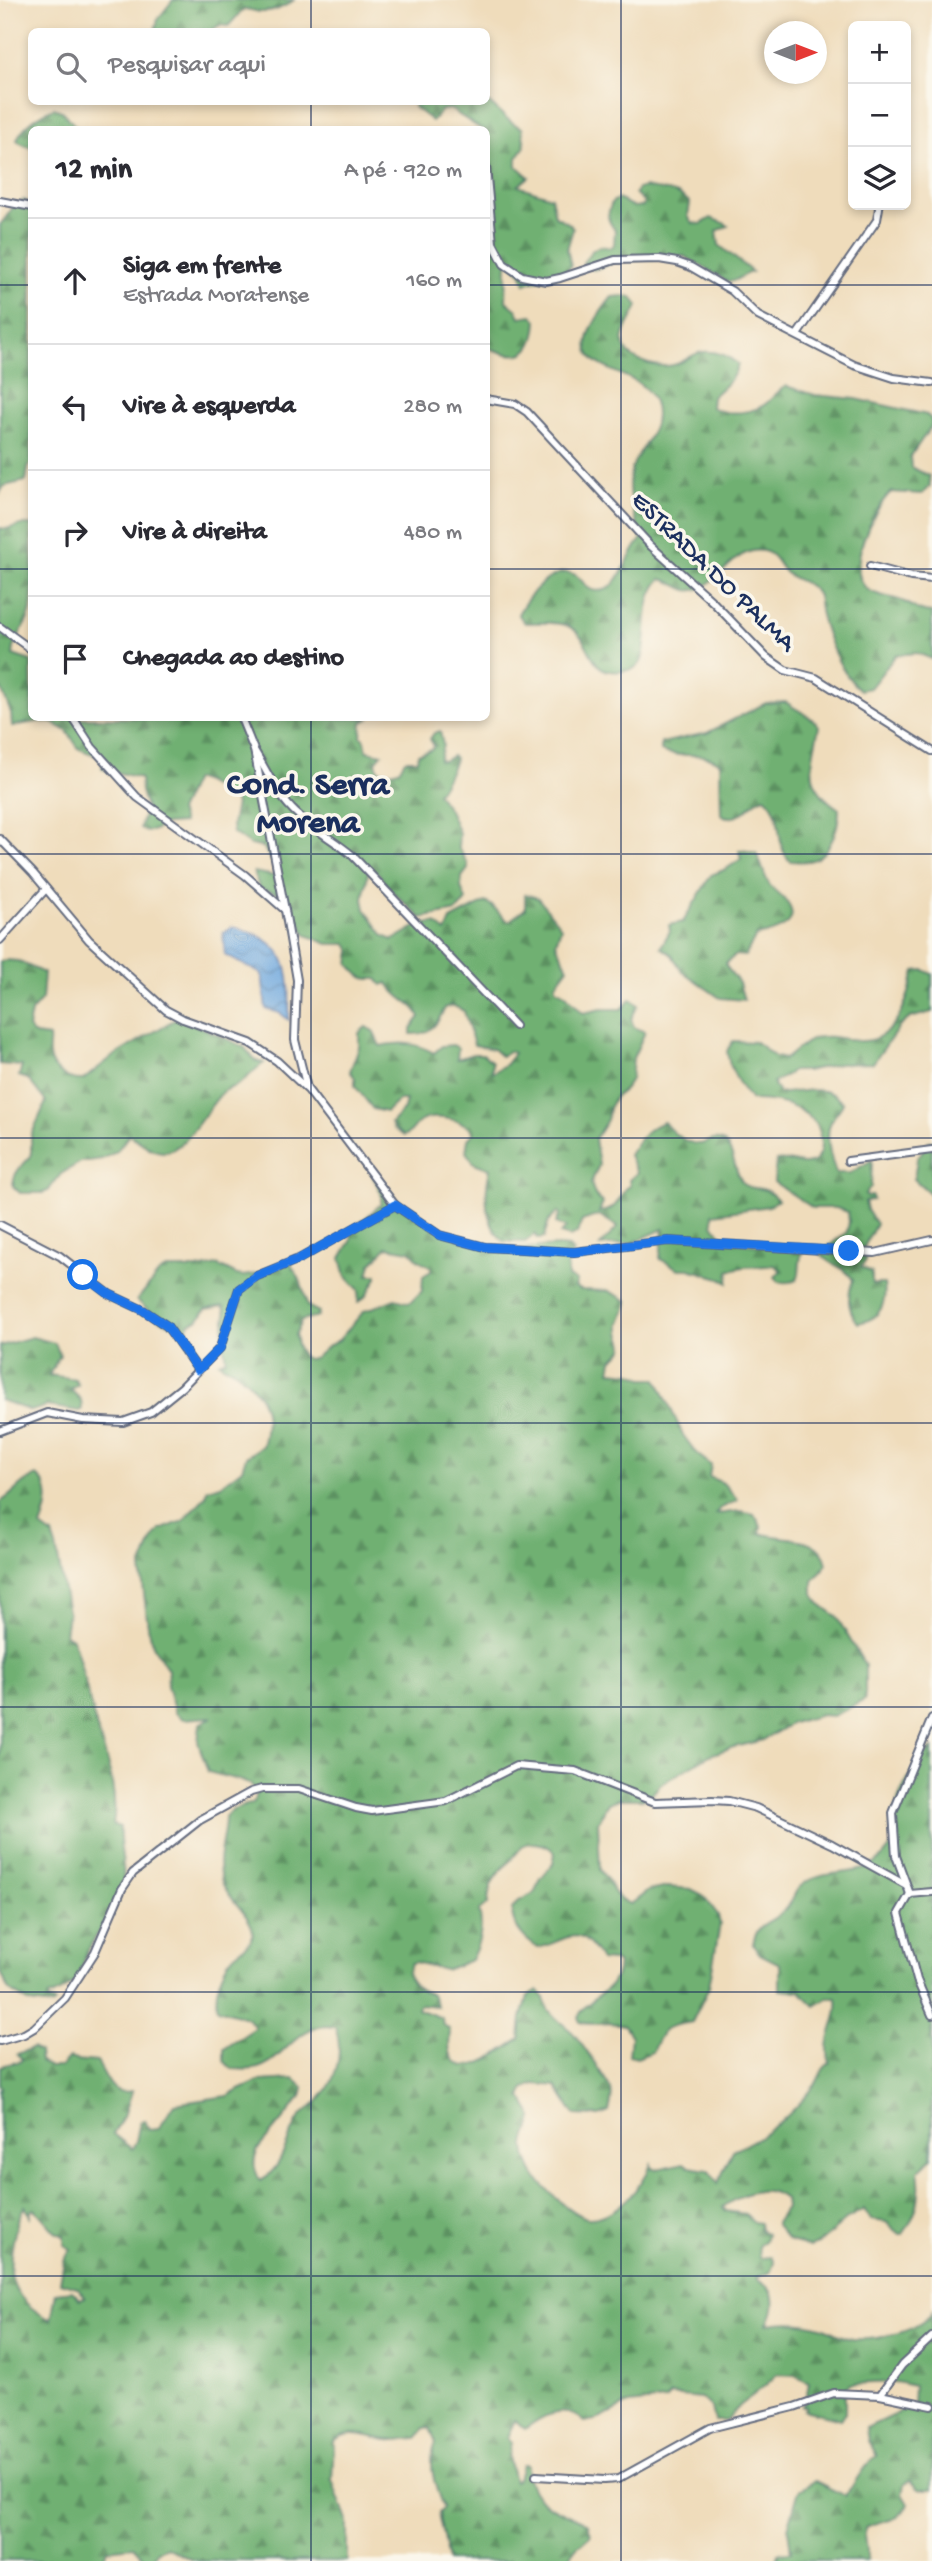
<!DOCTYPE html>
<html lang="pt">
<head>
<meta charset="utf-8">
<style>
  :root { --surface:#fff; --page:#f7f7f7; --text:#2b2b33; --muted:#7c7c81; --line:#e1e1e2 }
  body { margin:0; font-family:"Gochi Hand",sans-serif; background:var(--page); color:var(--text) }
  .controls { position:absolute; right:21px; top:21px; display:grid; overflow:hidden; border-radius:10px; box-shadow:0 4px 10px #0003 }
  .controls button { width:63px; height:63px; display:grid; place-items:center; padding:0; border:0; border-bottom:2px solid var(--line); background:var(--surface); color:var(--text); font:35px sans-serif }
  .compass { position:absolute; left:764px; top:21px; width:63px; height:63px; border-radius:50%; background:var(--surface); box-shadow:0 4px 10px #0003; rotate:90deg }
  .stop { position:absolute; width:21px; height:21px; margin:-16px; border:5px solid #1a73e8; border-radius:50%; background:#fff }
  .stop.end { background:#1a73e8; border-color:#fff; box-shadow:0 2px 7px #0008 }
  .list { margin:0; padding:0; list-style:none }
  h2 { display:flex; justify-content:space-between; align-items:center; height:91px; margin:0; padding:0 28px; font-size:30px }
  h2 small { font-size:23px; font-weight:400; color:var(--muted) }
  .list li { display:grid; grid-template-columns:46px 1fr auto; gap:21px; align-items:center; box-sizing:border-box; height:126px; padding:0 28px; border-top:2px solid var(--line) }
  .list b { display:block; font-size:26px; white-space:nowrap }
  .list p { margin:0; font-size:23px; white-space:nowrap; color:var(--muted) }
  .list em { font-size:23px; font-style:normal; color:var(--muted) }
  .icon { flex:none; width:38px; height:38px; fill:none; stroke:currentColor; stroke-width:2; stroke-linecap:round; stroke-linejoin:round }
  .map { position:relative; flex:none; width:932px; height:2561px; overflow:hidden }
  .search { position:absolute; background:var(--surface); box-shadow:0 4px 10px #0003; left:28px; top:28px; width:462px; height:77px; display:flex; align-items:center; gap:18px; box-sizing:border-box; padding:0 24px; border-radius:10px; color:var(--muted); font-size:26px }
  .panel { position:absolute; background:var(--surface); box-shadow:0 4px 10px #0003; left:28px; top:126px; width:462px; height:595px; border-radius:10px }
  .map>svg:first-child { display:block }
  .forest { fill:url(#forest-firs); stroke:#467068; stroke-width:2; fill-rule:evenodd }
  .water { fill:url(#water-waves); stroke:#456c9e; stroke-width:2 }
  .lines { fill:none; stroke-linecap:round; stroke-linejoin:round }
  .street-casing { stroke:#656c7f; stroke-width:10 }
  .street { stroke:#fff; stroke-width:6 }
  .route { stroke:#1a73e8; stroke-width:9 }
  .grid { fill:none; stroke:#1b2f5e; stroke-width:2; stroke-opacity:0.55 }
  .labels { text-anchor:middle; dominant-baseline:central; stroke-width:7; stroke-linejoin:round; paint-order:stroke }
  .street-label { font-size:26px; fill:#1b2f5e; stroke:#fbf7ec }
  .district-label { font-size:33px; font-weight:bold; fill:#1b2f5e; stroke:#fbf7ec }
</style>
</head>
<body>
<div class="map">
<svg width="932" height="2561" viewBox="0 0 932 2561">
  <defs>
    <pattern id="forest-firs" width="22" height="20" patternUnits="userSpaceOnUse" patternTransform="scale(1.75)"><rect width="22" height="20" fill="#70b072"/><path d="M5 1l3.5 6h-7zM16 11l3.5 6h-7z" fill="#5b9061"/></pattern>
    <pattern id="water-waves" width="16" height="10" patternUnits="userSpaceOnUse" patternTransform="scale(1.75)"><rect width="16" height="10" fill="#6fa8de"/><path d="M0 5q4-4 8 0t8 0" fill="none" stroke="#5a89b7"/></pattern>
  </defs>
  <rect width="100%" height="100%" fill="#fbf7ec"/>
  <filter id="ink" filterUnits="userSpaceOnUse"><feTurbulence type="fractalNoise" baseFrequency=".0143" numOctaves="2"/><feDisplacementMap in="SourceGraphic" scale="14" xChannelSelector="R" yChannelSelector="G"/><feConvolveMatrix kernelMatrix="1 2 1 2 8 2 1 2 1" color-interpolation-filters="sRGB"/></filter>
  <filter id="wash" filterUnits="userSpaceOnUse"><feTurbulence type="fractalNoise" baseFrequency=".00686" numOctaves="4" result="noise"/><feDisplacementMap in="SourceGraphic" scale="28" xChannelSelector="R" yChannelSelector="G"/><feGaussianBlur stdDeviation="1.57" result="paint"/><feColorMatrix in="noise" values="0 0 0 0 0 0 0 0 0 0 0 0 0 0 0 0 0 1.4 0 .05"/><feComposite in="paint" operator="in"/></filter>
  <g filter="url(#wash)">
    <rect width="100%" height="100%" fill="#efdcbb"/>
    <!-- forest -->
    <g class="forest">
      <path d="M173 0H294C285 7 272 13 261 12 256 12 248 8 244 10 240 11 233 22 228 26L220 25 210 31H155L158 19Z"/>
      <path d="M487 101C498 110 509 123 522 128L525 146 517 158V166L529 177 518 186 551 197 555 216 570 224 573 229 567 249 571 266C561 281 541 276 525 284L522 274 511 263 507 264 506 301 517 310 520 317 532 315 537 320C535 358 518 361 487 347L486 130 481 129 450 109 442 110 432 121 414 107V102Z"/>
      <path d="M54 108 62 111 78 129 32 130 31 148 20 143 17 140C22 126 41 113 54 108Z"/>
      <path d="M644 187C660 191 678 189 690 203L688 216 692 223 701 224 711 218 726 224 728 226 717 231 719 245 752 272C743 273 739 281 729 282L684 256 615 261 594 270 587 267 583 263C591 251 595 243 610 248L614 245 615 230C606 219 607 215 612 202L618 199 634 207 643 206 644 203 635 193 638 189Z"/>
      <polygon points="24,200 32,204 31,463 28,468 26,481 4,486 0,493 0,225 14,206"/>
      <path d="M623 296 632 297 638 306C634 316 626 326 624 336 618 359 655 369 673 365 684 363 692 353 703 352 717 351 728 355 738 365 733 381 723 386 712 397L711 407C727 416 754 414 768 402 774 396 778 391 786 386L815 395 856 399 927 415 932 420V425L910 457 911 467 929 476 930 486 922 494 891 492C873 509 844 569 867 589 877 597 891 596 902 601 914 606 919 613 932 613V659L917 653 896 655 870 688 860 690C841 674 827 639 821 615 819 609 820 600 817 594 810 582 796 581 786 573 778 565 775 553 763 551 736 545 719 585 695 590 682 593 675 581 661 579 642 598 649 632 643 657 641 665 636 669 628 670 584 680 596 639 568 626 555 621 539 623 525 623L518 614C527 598 554 561 577 576 586 583 587 594 604 590 621 586 628 552 642 539 636 519 626 498 630 476 634 449 664 433 654 402 639 358 543 383 612 297Z"/>
      <path d="M21 525H31C31 552 35 582 31 609 29 625 14 635 13 655L31 661 32 718H370L362 722 361 736 365 741 367 751 382 754 376 761 378 770 391 772 399 770 405 760H417L418 754 432 749 434 746 430 739 434 733 440 731 443 745 439 760 443 761 452 756 455 758C454 765 442 788 437 793L449 810 459 833 458 847 468 864V869L462 877 461 887 466 900 457 911 421 918 392 891 379 874 369 868 363 899 365 909 384 936 393 940 421 924 435 923 446 932 451 920 485 902C498 907 498 916 509 921L525 909V894L538 898 561 927 556 943 568 968 556 984V989L565 994 583 1013 602 1009H622L631 999 638 1005 631 1019 634 1027 645 1032 633 1058 631 1079 625 1089 615 1097 609 1108 607 1120 595 1139 599 1165 591 1183 595 1195 603 1203 599 1212C622 1209 616 1196 630 1185L629 1180 637 1173 629 1155C638 1141 647 1127 664 1122 671 1132 686 1144 700 1144 708 1143 713 1137 721 1141 736 1149 733 1173 744 1184 750 1190 758 1187 765 1190 770 1192 775 1197 778 1200L769 1206 713 1214V1224L725 1241 791 1250 802 1253C795 1273 808 1284 779 1282L775 1277 781 1270 774 1265C758 1268 743 1264 729 1271L728 1283 720 1278 689 1269H679L660 1259 663 1229 632 1243 600 1246 618 1227 599 1215 582 1221 577 1233 570 1237 560 1234 566 1228 556 1223 560 1214 558 1212 548 1222 544 1238 538 1239 535 1234 525 1242 503 1241C484 1221 484 1194 490 1169L474 1163 466 1152 468 1139 474 1133C467 1120 435 1113 421 1121 414 1125 412 1133 404 1136L394 1129 391 1123 404 1109 406 1100H399L386 1112 373 1109 355 1086V1078L350 1071 359 1047V1033L366 1027 373 1031 380 1046C403 1042 414 1042 434 1053L442 1046 453 1045 458 1048 457 1059 473 1054H483L492 1062V1073L506 1064 514 1053 509 1051 501 1056 493 1049 474 1045 464 1011 452 1005 445 1008C437 1024 431 1035 411 1034V1028L420 1017C414 1002 398 1001 388 983L382 985 377 979C362 980 358 975 349 964L351 951 347 944H328L306 935 287 897 259 888 254 872 275 876 277 869 263 847 250 845 233 833 232 825 236 804 232 796C216 794 211 780 194 779L179 811 183 823 166 824 152 831 142 830 140 828 146 808 141 791 140 778 102 769 103 758 79 749 67 731 53 723 41 721 12 726 11 713 0 686V528L6 529Z"/>
      <path d="M786 702C797 711 811 715 819 726 812 763 802 785 839 809 839 828 829 858 808 861 802 862 795 861 790 861 773 844 786 814 765 797 745 803 744 824 721 815L720 763C703 749 680 760 661 751V743L707 733 766 703Z"/>
      <path d="M743 850 756 853C762 863 763 874 769 884 774 892 783 896 788 904 802 925 772 933 756 936L745 956 736 955 726 963V966L739 983 744 1000 720 998 682 971 672 955 661 947 670 931 669 925 683 922 711 875 726 869 741 859 739 851Z"/>
      <path d="M5 960 18 961 44 973 42 999 31 1012 28 1028 35 1035 49 1037C50 1043 48 1049 49 1055 51 1071 68 1081 83 1080L112 1057 179 1017 244 1047 256 1061 264 1063C255 1069 248 1078 239 1084 235 1087 228 1088 224 1091 207 1106 186 1152 163 1152 150 1152 140 1140 129 1135L116 1152 102 1159 81 1162 61 1174 48 1191 43 1193H20L13 1186C14 1170 21 1168 31 1156V1136L46 1102 28 1079 19 1076 22 1066 0 1064V962Z"/>
      <path d="M924 970 932 974V1012L910 1018 900 1026 873 1063 838 1064 806 1071H793L773 1083 779 1093C804 1093 826 1082 843 1103 840 1110 834 1115 831 1122 824 1137 831 1159 836 1173H850L872 1160 871 1187 865 1195 867 1197 872 1196 873 1200 865 1201 867 1210 876 1224 864 1247 866 1260 861 1267 872 1273V1284H884C887 1305 879 1320 858 1323 847 1309 847 1297 853 1280 842 1263 831 1267 820 1253L847 1232 849 1222 848 1212 836 1208H813L774 1182 776 1161C789 1158 802 1168 813 1162 819 1158 821 1151 821 1144 820 1108 780 1100 752 1100 740 1088 729 1068 727 1051L733 1041 756 1042 775 1057 785 1059C795 1052 804 1041 816 1038 831 1034 844 1040 859 1041 895 1043 908 1001 915 971Z"/>
      <polygon points="929,1141 932,1141 932,1195 914,1179 917,1159"/>
      <path d="M372 1174C408 1216 447 1242 504 1249 525 1252 547 1243 569 1247L573 1252 567 1267 568 1277 576 1281 575 1287 581 1290 609 1291 628 1301C627 1310 621 1315 620 1324 617 1342 635 1343 612 1360L610 1371 632 1373 645 1379H657L683 1435 697 1454 711 1465 709 1477 723 1483 738 1500 719 1509 716 1514 740 1511 754 1514 761 1526 760 1533C783 1541 821 1533 827 1564L813 1581V1593L819 1603 836 1616 865 1665V1700L833 1716 822 1715 792 1723 763 1740 730 1748 710 1755 661 1784 653 1793 643 1799H618L608 1803 598 1822 600 1870 609 1882 613 1892 621 1900 631 1904 648 1891 668 1887 691 1889 703 1895 718 1915 720 1924 709 1987 692 2022C663 2028 664 2025 652 2052L637 2058 629 2056 631 2037 624 2025C607 2020 592 2027 580 2022L578 2017C590 1994 616 1994 618 1964L614 1961 601 1960C578 1921 569 1940 538 1948 524 1939 512 1927 512 1909L519 1901 534 1893 541 1878 553 1864 555 1853C548 1844 532 1840 522 1846 507 1869 488 1873 488 1904L479 1911C484 1930 479 1944 471 1960L445 1970 415 1962 411 1963 407 1974C413 1986 421 1990 432 1995L437 2006 419 2004 418 2009 442 2018 443 2024 450 2030C450 2036 448 2046 450 2052 461 2086 505 2048 520 2039L522 2018 528 1996 538 1990C547 1999 543 2000 548 2009 554 2018 564 2025 572 2032 576 2035 609 2084 611 2090 613 2097 610 2106 609 2112L599 2116 575 2115 556 2086 535 2084 525 2088 521 2097 533 2117C532 2128 524 2137 525 2149 526 2156 530 2168 534 2174 541 2186 574 2217 588 2218 614 2219 643 2186 651 2164L652 2168 657 2169 684 2163 689 2167 708 2170 718 2183 733 2150C765 2138 794 2113 815 2085 821 2076 821 2068 830 2063 822 2039 840 2022 837 1998H828L815 2006 800 1991 780 1990V1964L760 1954 753 1944C758 1920 769 1925 784 1911 793 1904 792 1892 802 1885 821 1870 848 1876 869 1867 882 1861 890 1847 899 1836 883 1810 913 1767 932 1748V2158L918 2171C922 2194 917 2215 903 2234H900L886 2222 871 2220 864 2209 848 2218 818 2244 809 2247 788 2240 776 2226V2223L786 2208 785 2199C765 2182 741 2194 723 2207L726 2211 745 2214 754 2222 760 2223V2230L767 2234 765 2241 758 2246 759 2258 771 2257 774 2262 770 2272 756 2278C758 2281 762 2282 765 2285 778 2294 774 2313 767 2324 786 2321 803 2321 821 2327 831 2330 842 2338 852 2339 875 2341 920 2332 932 2312V2403H929L932 2406V2489H918L910 2481 904 2484 902 2494 908 2504C901 2522 880 2519 865 2527 863 2539 870 2550 866 2561H777L779 2553 791 2552 788 2528 799 2490 815 2481 845 2496C856 2483 863 2464 877 2456L868 2441 866 2428 913 2406 914 2386 896 2382 850 2384 845 2388V2413L841 2419 804 2410 806 2406H802L806 2399 809 2382 795 2375 777 2374C761 2392 741 2400 727 2421H715L712 2408 702 2398 670 2395 665 2400 629 2404 599 2419 584 2422C566 2404 542 2415 525 2429L515 2420 507 2437 511 2443 508 2457 514 2481 518 2479 522 2465H527C526 2505 558 2508 588 2524L591 2535 575 2549 568 2561H448L438 2512 443 2507C435 2487 427 2464 436 2442L430 2428 425 2429 417 2438C408 2438 397 2441 388 2440 370 2438 349 2427 334 2441L332 2480 347 2521V2561H199L190 2559 167 2547 158 2551 155 2557 147 2561 133 2546 107 2549 103 2561H0V2091L2 2087 0 2085V2066L21 2061 22 2059 17 2054 32 2048 39 2052 40 2062 50 2067H61L69 2058C79 2062 87 2060 97 2062 108 2078 109 2096 132 2091L125 2113 113 2134 132 2149C139 2141 136 2130 141 2121L145 2120 149 2130 158 2129 175 2104 227 2096 259 2081 294 2079 303 2087 301 2097 258 2149C253 2161 253 2168 260 2180 284 2170 286 2137 300 2117 306 2110 314 2106 320 2099 337 2081 344 2050 335 2027 295 2020 287 2062 254 2069 247 2070 238 2069 232 2069L224 2061V2049L255 2028C246 2012 232 2016 217 2008 214 1992 221 1970 232 1957 239 1948 252 1946 253 1933 253 1917 228 1899 222 1882 214 1859 225 1840 225 1817L233 1810 254 1802 256 1792 250 1783 208 1772 198 1742 200 1724 212 1717 183 1719 175 1713 167 1686 168 1670 153 1645 148 1627 141 1568 152 1541 160 1530 183 1521 206 1496 207 1489 221 1485 242 1469 246 1457 262 1446C271 1414 265 1394 238 1373 232 1368 225 1367 219 1362L226 1359 222 1338 226 1315 224 1306 206 1309 198 1320 190 1323 187 1329C170 1330 148 1311 137 1300L159 1273 166 1269H197L217 1265 237 1275 243 1276 264 1273 291 1262C292 1270 296 1271 299 1278 301 1281 307 1303 307 1306L319 1312 318 1316 301 1321 295 1335 297 1346 302 1356 307 1359 315 1358 328 1346 339 1340 364 1311 395 1299 410 1303 422 1291 423 1276 431 1271V1267L419 1260 410 1251 387 1247 371 1264 368 1275H377V1278L366 1296 358 1302 359 1290 346 1276 341 1258 351 1241 352 1230 381 1204V1193ZM25 2206 30 2216 31 2210 35 2209 55 2232 64 2236V2245L71 2249 64 2261 60 2282 77 2287 85 2297 80 2299 72 2291 56 2293 51 2320C9 2299 5 2273 15 2232 17 2222 19 2214 25 2206Z"/>
      <polygon points="32,1337 55,1343 60,1355 49,1375 75,1379 78,1385 70,1389 81,1400 82,1409 79,1411 47,1406 31,1411 0,1400 0,1346"/>
      <path d="M37 1476C54 1488 47 1512 41 1527L52 1535 56 1547 68 1613 65 1635 72 1638C81 1660 85 1684 91 1707 100 1745 120 1785 113 1825L120 1827C118 1847 127 1870 122 1887 117 1911 99 1929 88 1950 83 1959 83 1973 76 1980 68 1989 59 1993 48 1997V2000L55 2003 52 2006 30 2003 8 1989 0 1970V1502C16 1493 18 1483 37 1476Z"/>
    </g>
    <!-- water -->
    <path class="water" d="M232 927C289 940 291 967 289 1020L280 1013 266 1009 262 974 225 955 223 933Z"/>
  </g>
  <g filter="url(#ink)">
    <g class="lines">
      <defs>
        <g id="street">
          <polyline points="486,166 493,243 504,264 522,276 546,281 560,278 615,260 659,259 677,262 691,267 732,291 758,316 854,365 894,378 932,383"/>
          <polyline points="0,201 32,207"/>
          <polyline points="797,335 877,220 879,208 878,205"/>
          <polyline points="486,399 515,404 527,412 651,546 713,602 766,657 785,670 816,678 932,751"/>
          <polyline points="870,566 911,577 932,579"/>
          <polyline points="0,627 32,650"/>
          <polyline points="73,718 92,747 137,797 245,875 285,910"/>
          <polyline points="241,718 254,750 285,910 297,980 295,1040 307,1088"/>
          <path d="M254 750C266 769 276 793 292 809 309 827 333 839 352 855L515 1026"/>
          <polyline points="0,839 33,873 89,940 166,1010 183,1019 250,1043 277,1061 308,1090 395,1205 439,1235 485,1247 574,1252 668,1241 875,1253 932,1240"/>
          <polyline points="0,940 46,889"/>
          <polyline points="848,1161 932,1150"/>
          <polyline points="0,1225 60,1256 109,1294 143,1310 167,1326 198,1370"/>
          <polyline points="0,1431 47,1413 83,1420 123,1422 151,1412 182,1387 220,1348 239,1289 257,1276 299,1259 395,1205"/>
          <polyline points="910,1894 896,1856 893,1813 932,1718"/>
          <polyline points="910,1894 899,1913 917,1980 932,2015"/>
          <polyline points="910,1894 932,1892"/>
          <polyline points="0,2041 24,2034 34,2028 65,1998 95,1952 122,1889 133,1873 200,1820 251,1792 262,1789 299,1789 356,1808 372,1811 446,1801 516,1766 575,1771 655,1802 712,1800 729,1801 756,1808 832,1844 906,1885"/>
          <polyline points="880,2395 902,2365 932,2337"/>
          <polyline points="536,2476 604,2480 618,2479 710,2428 794,2407 834,2393 880,2395 932,2406"/>
        </g>
      </defs>
      <!-- street casing -->
      <use href="#street" class="street-casing"/>
      <!-- street -->
      <use href="#street" class="street"/>
    </g>
  </g>
  <g class="lines" filter="url(#ink)">
    <!-- route -->
    <polyline class="route" points="83,1275 109,1294 143,1310 167,1326 198,1370 220,1348 239,1289 257,1276 299,1259 395,1205 439,1235 485,1247 574,1252 668,1241 849,1251"/>
  </g>
  <!-- grid -->
  <path class="grid" d="M311 0V32M621 0V2561M311 102V130M0 285H32M486 285H932M0 569H32M486 569H932M311 718V2561M0 854H932M0 1138H932M0 1423H932M0 1707H932M0 1992H932M0 2276H932"/>
  <g class="labels">
    <!-- street labels -->
    <g class="street-label">
      <text transform="translate(712 573) rotate(44)">ESTRADA DO PALMA</text>
    </g>
    <!-- district labels -->
    <g class="district-label">
      <text x="308" y="787">Cond. Serra<tspan x="308" dy="38">Morena</tspan></text>
    </g>
  </g>
</svg>
<div class="controls">
<button>+</button>
<button>−</button>
<button><svg class="icon" aria-label="layers" viewBox="0 0 24 24"><path d="M12 4l9 5-9 5-9-5zM3 14l9 5 9-5"/></svg></button>
</div>
<svg class="compass" viewBox="-18 -18 36 36"><path d="M0-13l5 13h-10z" fill="#e53935"/><path d="M0 13l5-13h-10z" fill="#7c7c81"/></svg>
<div class="stop" style="left:83px;top:1275px"></div>
<div class="stop end" style="left:849px;top:1251px"></div>
<div class="search"><svg class="icon" aria-label="search" viewBox="0 0 24 24"><circle cx="10" cy="10" r="6"/><path d="M15 15l6 6"/></svg>Pesquisar aqui</div>
<section class="panel">
<h2>12 min<small>A pé · 920 m</small></h2>
<ul class="list">
<li><svg class="icon" aria-label="ahead" viewBox="0 0 24 24"><path d="M12 20V5M6 11l6-6 6 6"/></svg><div><b>Siga em frente</b><p>Estrada Moratense</p></div><em>160 m</em></li>
<li><svg class="icon" aria-label="left" viewBox="0 0 24 24"><path d="M17 20v-9H6M10 6l-5 5 5 5"/></svg><div><b>Vire à esquerda</b></div><em>280 m</em></li>
<li><svg class="icon" aria-label="right" viewBox="0 0 24 24"><path d="M7 20v-9h11M14 6l5 5-5 5"/></svg><div><b>Vire à direita</b></div><em>480 m</em></li>
<li><svg class="icon" aria-label="arrive" viewBox="0 0 24 24"><path d="M6 21V4h12l-3 4 3 4H6"/></svg><div><b>Chegada ao destino</b></div></li>
</ul>
</section>
</div>
</body>
</html>
